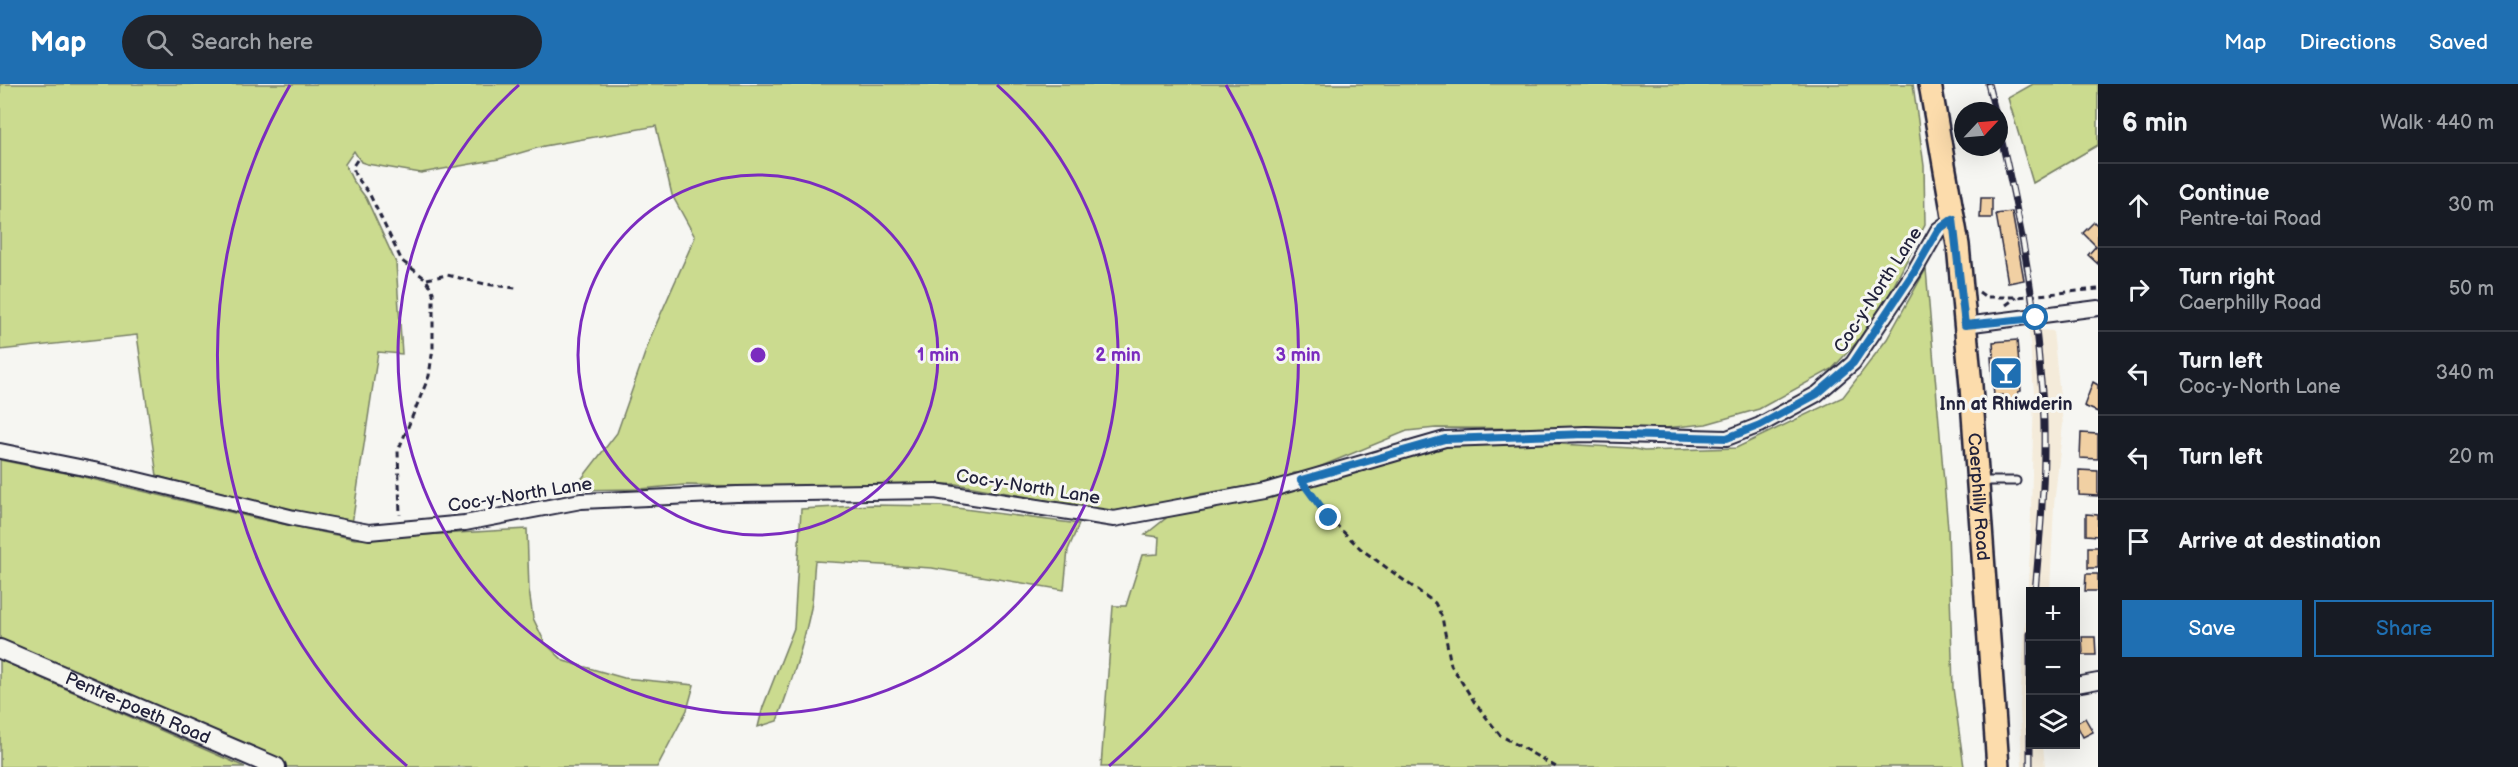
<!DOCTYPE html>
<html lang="en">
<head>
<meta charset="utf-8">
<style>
  :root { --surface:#171b24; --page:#20242c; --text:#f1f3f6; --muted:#9ea1a6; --line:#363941; --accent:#1f6fb2 }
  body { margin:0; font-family:"Balsamiq Sans",sans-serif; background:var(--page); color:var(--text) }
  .controls { position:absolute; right:18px; bottom:18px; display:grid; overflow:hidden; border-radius:0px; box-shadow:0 6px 24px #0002 }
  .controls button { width:54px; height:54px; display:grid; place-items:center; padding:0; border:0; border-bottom:2px solid var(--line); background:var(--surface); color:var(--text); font:30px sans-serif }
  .compass { position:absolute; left:1954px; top:18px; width:54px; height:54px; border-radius:50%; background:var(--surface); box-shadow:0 6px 24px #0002; rotate:64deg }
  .stop { position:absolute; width:18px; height:18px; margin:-14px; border:4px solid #1f6fb2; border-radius:50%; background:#fff }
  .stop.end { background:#1f6fb2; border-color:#fff; box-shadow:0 2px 6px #0008 }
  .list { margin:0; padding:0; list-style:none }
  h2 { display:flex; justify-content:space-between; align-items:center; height:78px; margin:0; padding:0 24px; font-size:26px }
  h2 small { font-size:20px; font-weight:400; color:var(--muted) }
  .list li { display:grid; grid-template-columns:39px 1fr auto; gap:18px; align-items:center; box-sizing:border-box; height:84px; padding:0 24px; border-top:2px solid var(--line) }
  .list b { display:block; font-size:22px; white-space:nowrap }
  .list p { margin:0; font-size:20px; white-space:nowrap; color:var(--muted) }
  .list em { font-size:20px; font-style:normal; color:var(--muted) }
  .actions { display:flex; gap:12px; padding:18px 24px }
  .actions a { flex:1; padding:14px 0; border:2px solid var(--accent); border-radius:0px; text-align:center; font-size:21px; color:var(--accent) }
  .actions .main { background:var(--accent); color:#fff }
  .icon { flex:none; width:33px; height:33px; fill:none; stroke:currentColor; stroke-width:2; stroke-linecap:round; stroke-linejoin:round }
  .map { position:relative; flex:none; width:2098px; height:683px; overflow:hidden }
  header { display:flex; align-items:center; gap:36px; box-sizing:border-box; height:84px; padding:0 30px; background:var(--accent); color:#fff }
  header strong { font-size:28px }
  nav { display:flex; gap:33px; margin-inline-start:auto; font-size:21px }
  .search { width:420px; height:54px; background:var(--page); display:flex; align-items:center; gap:15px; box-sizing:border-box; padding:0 21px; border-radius:33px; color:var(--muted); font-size:22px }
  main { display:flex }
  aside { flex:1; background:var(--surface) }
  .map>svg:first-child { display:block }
  .built { fill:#f4ebda }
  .green { fill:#cbdb8f; stroke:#767e65; stroke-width:1.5 }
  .building { fill:#f1d0a3; stroke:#22223b; stroke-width:1.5 }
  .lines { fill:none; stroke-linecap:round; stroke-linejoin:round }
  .lane-casing { stroke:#22223b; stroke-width:11 }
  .street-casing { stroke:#22223b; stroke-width:18 }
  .secondary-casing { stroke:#22223b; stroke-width:22 }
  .primary-casing { stroke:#22223b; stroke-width:26 }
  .path { stroke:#22223b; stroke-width:3; stroke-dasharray:6 4.5; stroke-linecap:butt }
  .lane { stroke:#f6f6f2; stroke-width:7 }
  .street { stroke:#f6f6f2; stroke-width:14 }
  .secondary { stroke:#f6f6f2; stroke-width:18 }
  .primary { stroke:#fcdcac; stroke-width:21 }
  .rail-casing { stroke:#22223b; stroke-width:7 }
  .rail { stroke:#f6f6f2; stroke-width:4.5; stroke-dasharray:14; stroke-linecap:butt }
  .route { stroke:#1f6fb2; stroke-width:8 }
  .ring { fill:none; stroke:#7b2cbf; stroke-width:3 }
  .labels { text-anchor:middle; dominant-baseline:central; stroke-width:6; stroke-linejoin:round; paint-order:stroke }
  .street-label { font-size:18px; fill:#22223b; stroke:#f6f6f2 }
  .poi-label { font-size:18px; font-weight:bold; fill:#22223b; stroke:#f6f6f2 }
  .centre { fill:#7b2cbf; stroke:#f6f6f2; stroke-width:3 }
  .ring-label { font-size:18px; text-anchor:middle; font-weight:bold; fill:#7b2cbf; stroke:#f6f6f2; stroke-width:6; stroke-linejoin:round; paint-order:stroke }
</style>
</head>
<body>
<header>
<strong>Map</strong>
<div class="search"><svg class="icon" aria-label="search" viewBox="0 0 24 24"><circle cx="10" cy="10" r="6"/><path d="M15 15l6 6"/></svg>Search here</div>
<nav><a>Map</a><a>Directions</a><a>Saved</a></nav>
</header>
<main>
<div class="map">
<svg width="2098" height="683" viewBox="0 0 2098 683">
  <rect width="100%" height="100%" fill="#f6f6f2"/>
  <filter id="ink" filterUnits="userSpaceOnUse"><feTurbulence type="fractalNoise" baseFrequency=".0167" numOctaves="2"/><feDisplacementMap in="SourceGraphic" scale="12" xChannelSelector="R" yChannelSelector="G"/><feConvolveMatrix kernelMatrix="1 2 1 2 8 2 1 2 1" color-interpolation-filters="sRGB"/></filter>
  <g filter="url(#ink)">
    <!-- built -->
    <polygon class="built" points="2029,245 2053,247 2063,340 2054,421 2050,507 2030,508 2030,660 2043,661 2045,683 2022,683 2020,622 2030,467 2034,309"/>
    <!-- green -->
    <g class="green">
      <polygon points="0,0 1913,0 1924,82 1925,141 1889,211 1857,258 1832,285 1759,325 1706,340 1654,345 1436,344 1407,347 1307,388 1294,389 1278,397 1200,410 1118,429 956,400 799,403 684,401 640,405 573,406 617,349 651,252 695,153 672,111 656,42 544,62 499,75 421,89 367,80 361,78 354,67 345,80 352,95 366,114 396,179 402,270 378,268 352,440 213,408 157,392 137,251 0,266"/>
      <polygon points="2033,0 2098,0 2098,61 2033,99 2008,14"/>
      <polygon points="1926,185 1948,445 1953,604 1964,683 1101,683 1113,522 1126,522 1142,471 1158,470 1159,453 1145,451 1170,431 1303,404 1440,363 1542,359 1630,364 1644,367 1736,364 1843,313 1887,255"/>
      <polygon points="0,376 71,390 259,435 355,455 527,445 529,506 533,534 545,559 564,577 624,594 694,601 687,626 657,683 286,683 253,664 0,555"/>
      <path d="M872 421 941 422 1079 440 1068 466 1064 506 932 484 815 477C813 492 814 508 811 524 803 562 791 600 777 637L758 643 763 623 794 544 801 425Z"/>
      <polygon points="0,576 245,683 0,683"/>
    </g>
    <!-- building -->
    <g class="building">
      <polygon points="1981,114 1992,114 1992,134 1980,134"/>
      <polygon points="2012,128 2024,196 2008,199 1996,130"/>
      <polygon points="2094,138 2098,142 2098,180 2088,171 2096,162 2083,149"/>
      <polygon points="2017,256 2021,307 2018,308 2019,323 2003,324 2002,311 1994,312 1991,273 1994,273 1993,258"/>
      <polygon points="2093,298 2098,301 2098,328 2084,322"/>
      <polygon points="2081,349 2098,350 2098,375 2080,374"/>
      <polygon points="2079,386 2098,387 2098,412 2079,411"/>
      <polygon points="2086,430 2098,431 2098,452 2086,451"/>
      <rect x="2088" y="463" width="10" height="21"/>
      <polygon points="2086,490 2098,490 2098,507 2085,507"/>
      <polygon points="2082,553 2095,553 2096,571 2083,571"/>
      <polygon points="2085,634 2093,648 2083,653 2076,639"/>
    </g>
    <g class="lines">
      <defs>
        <polyline id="lane" points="1980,397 2016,397"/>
        <g id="street">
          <polyline points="1965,241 2098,224"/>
          <polyline points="0,367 109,389 294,434 369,448 465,439 581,417 737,410 935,407 1114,435 1265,407 1445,355 1586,350 1727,354 1760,341 1817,310 1853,279 1914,188 1938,146 1953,135"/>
          <polyline points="2076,601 2098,597"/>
        </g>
        <g id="secondary">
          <path id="s1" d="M0 565 276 683"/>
        </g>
        <g id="primary">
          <path id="s2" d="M1930 0 1958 161 1971 302 1998 683"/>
        </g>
      </defs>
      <!-- lane casing -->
      <use href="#lane" class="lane-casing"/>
      <!-- street casing -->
      <use href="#street" class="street-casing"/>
      <!-- secondary casing -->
      <use href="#secondary" class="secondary-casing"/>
      <!-- primary casing -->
      <use href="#primary" class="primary-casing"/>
      <!-- path -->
      <g class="path">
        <polyline points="357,76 353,82 355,91 369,109 402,177 426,195 433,208 433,264 429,292 398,367 400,431"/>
        <polyline points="427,195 447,191 485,200 516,204"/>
        <polyline points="1979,208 1986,213 2018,213 2098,205"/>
        <polyline points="2006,221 2017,213"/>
        <polyline points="1309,407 1329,434 1361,465 1435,519 1442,533 1451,581 1475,619 1500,651 1556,683"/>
        <polyline points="2050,664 2051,660"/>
      </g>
      <!-- lane -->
      <use href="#lane" class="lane"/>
      <!-- street -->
      <use href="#street" class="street"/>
      <!-- secondary -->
      <use href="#secondary" class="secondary"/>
      <!-- primary -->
      <use href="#primary" class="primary"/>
      <defs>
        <g id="rail">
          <polyline points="1988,0 1995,27"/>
          <path d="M1999 45C2018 125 2034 206 2040 288 2042 306 2044 325 2044 343 2045 398 2040 453 2035 508"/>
          <polyline points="2030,683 2030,550"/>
        </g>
      </defs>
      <!-- rail casing -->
      <use href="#rail" class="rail-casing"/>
      <!-- rail -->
      <use href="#rail" class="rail"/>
    </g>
  </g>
  <g class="lines" filter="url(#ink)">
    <!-- route -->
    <polyline class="route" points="1329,434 1301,396 1445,355 1586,350 1727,354 1760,341 1817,310 1853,279 1914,188 1938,146 1953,135 1965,241 2036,234"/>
  </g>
  <!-- distance rings -->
  <g class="ring">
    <circle cx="758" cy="271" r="180"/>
    <path d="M997 1A360 360 0 1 1 519 1"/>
    <path d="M407 682A540 540 0 0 1 290 1M1226 1A540 540 0 0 1 1109 682"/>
  </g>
  <!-- icons -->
  <defs>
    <symbol id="bar-square" viewBox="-11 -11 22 22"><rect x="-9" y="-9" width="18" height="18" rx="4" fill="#1f6fb2" stroke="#f6f6f2"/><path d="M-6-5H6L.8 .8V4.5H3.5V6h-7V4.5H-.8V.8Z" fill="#fff"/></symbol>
  </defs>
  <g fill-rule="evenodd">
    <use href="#bar-square" x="1987" y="270" width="38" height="38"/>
  </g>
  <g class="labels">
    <!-- street labels -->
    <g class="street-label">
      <text transform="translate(1878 206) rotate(-57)">Coc-y-North Lane</text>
      <text transform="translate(1028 403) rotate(9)">Coc-y-North Lane</text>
      <text transform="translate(520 411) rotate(-9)">Coc-y-North Lane</text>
      <text stroke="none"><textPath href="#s2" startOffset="416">Caerphilly Road</textPath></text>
      <text stroke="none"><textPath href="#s1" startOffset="150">Pentre-poeth Road</textPath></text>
    </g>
    <!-- poi labels -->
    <g class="poi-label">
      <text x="2006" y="320">Inn at Rhiwderin</text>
    </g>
  </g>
  <circle cx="758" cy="271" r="9" class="centre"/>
  <g class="ring-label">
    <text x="938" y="277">1 min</text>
    <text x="1118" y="277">2 min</text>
    <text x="1298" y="277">3 min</text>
  </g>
</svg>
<div class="controls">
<button>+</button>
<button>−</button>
<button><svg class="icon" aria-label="layers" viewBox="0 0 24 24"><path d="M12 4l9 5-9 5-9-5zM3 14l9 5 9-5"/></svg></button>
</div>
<svg class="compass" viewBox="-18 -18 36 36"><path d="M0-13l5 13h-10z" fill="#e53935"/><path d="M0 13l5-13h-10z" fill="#9ea1a6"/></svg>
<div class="stop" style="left:2036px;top:234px"></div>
<div class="stop end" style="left:1329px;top:434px"></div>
</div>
<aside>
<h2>6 min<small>Walk · 440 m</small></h2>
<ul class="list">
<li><svg class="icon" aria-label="ahead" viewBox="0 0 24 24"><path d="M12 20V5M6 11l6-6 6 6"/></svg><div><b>Continue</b><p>Pentre-tai Road</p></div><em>30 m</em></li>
<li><svg class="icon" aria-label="right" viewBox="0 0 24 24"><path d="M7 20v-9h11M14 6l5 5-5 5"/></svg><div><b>Turn right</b><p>Caerphilly Road</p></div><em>50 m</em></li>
<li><svg class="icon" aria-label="left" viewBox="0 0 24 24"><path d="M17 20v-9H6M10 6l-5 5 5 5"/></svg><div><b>Turn left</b><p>Coc-y-North Lane</p></div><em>340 m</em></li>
<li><svg class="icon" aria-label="left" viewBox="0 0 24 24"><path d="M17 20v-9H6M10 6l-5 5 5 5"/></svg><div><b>Turn left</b></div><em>20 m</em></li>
<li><svg class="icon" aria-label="arrive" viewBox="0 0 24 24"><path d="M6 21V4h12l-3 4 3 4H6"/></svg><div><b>Arrive at destination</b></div></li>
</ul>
<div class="actions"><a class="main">Save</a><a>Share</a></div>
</aside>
</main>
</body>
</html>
